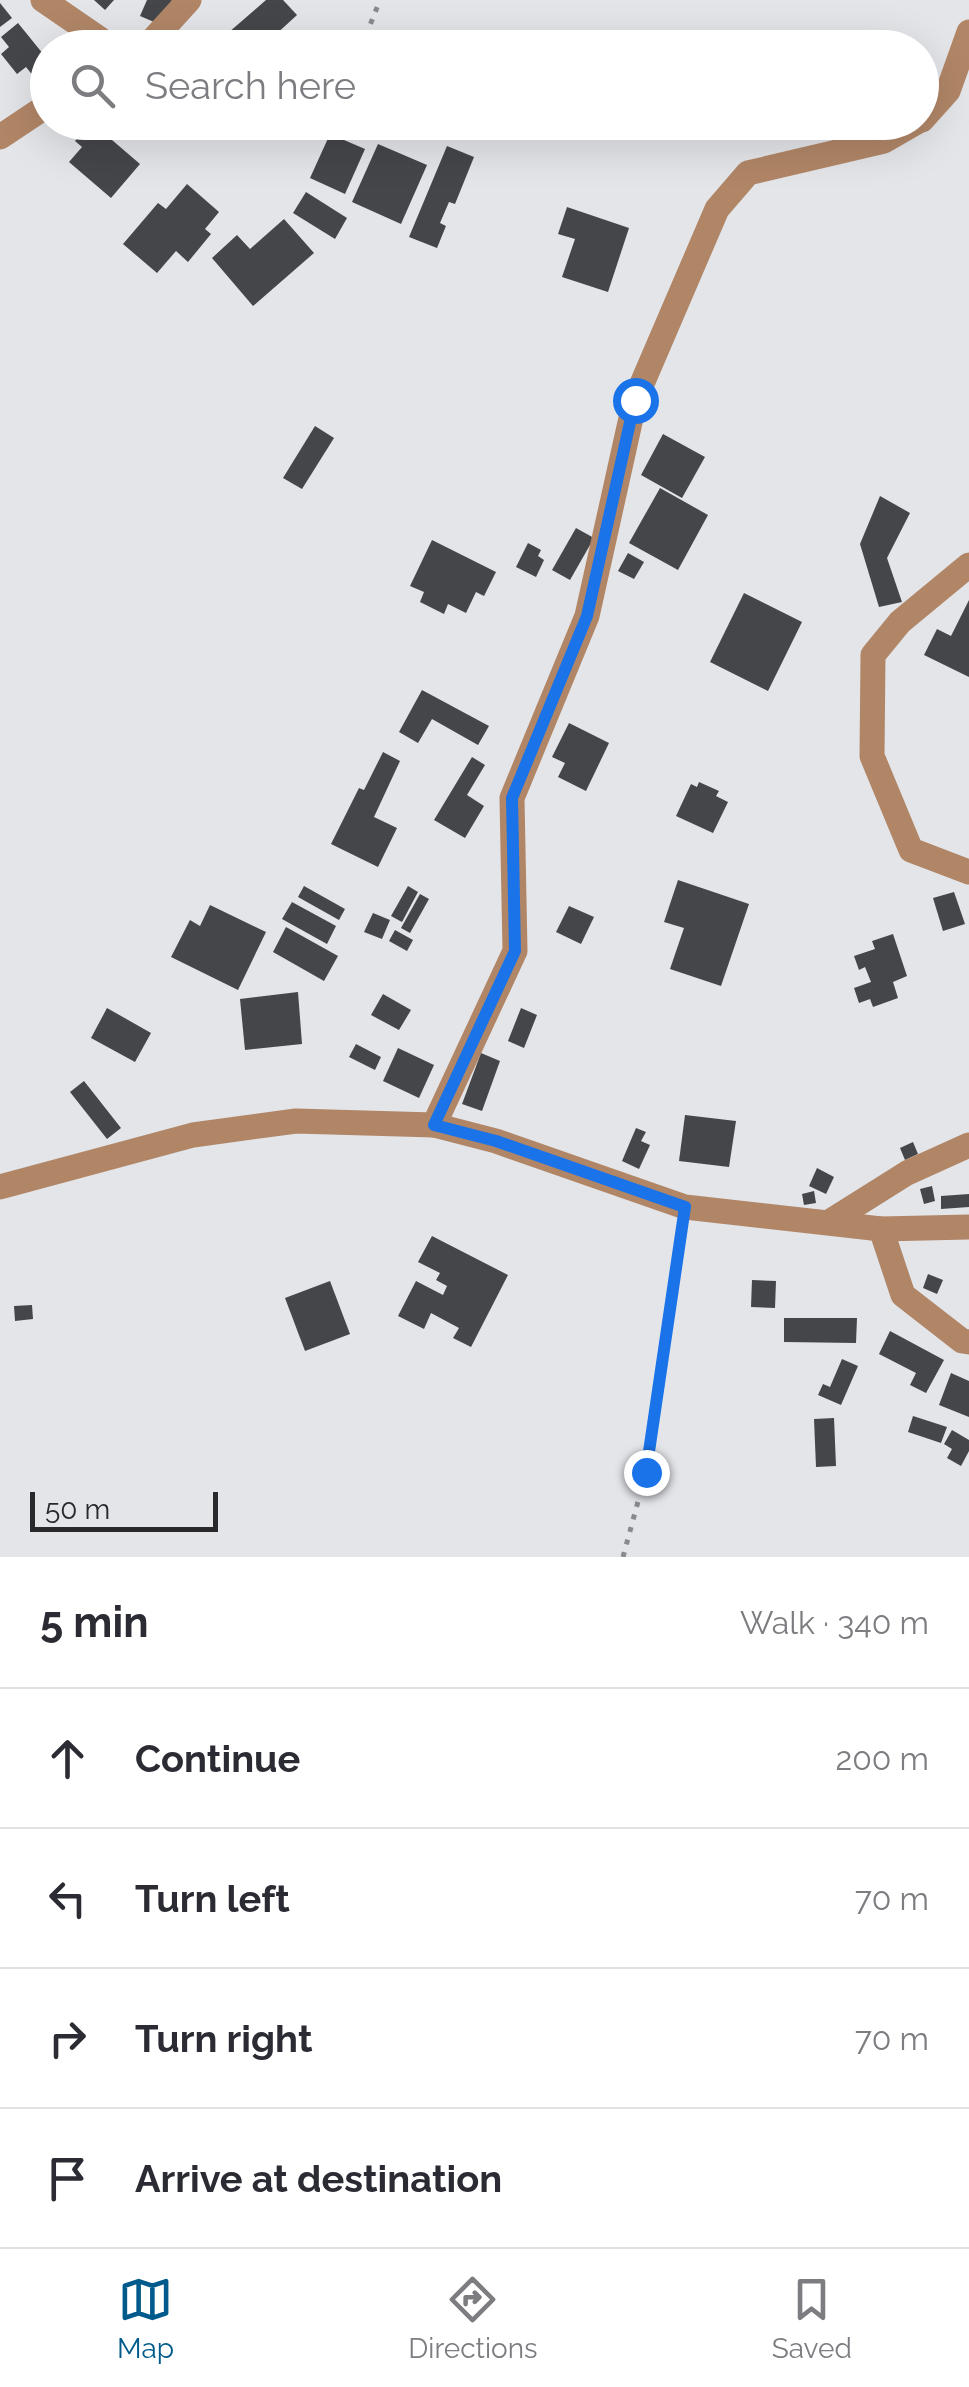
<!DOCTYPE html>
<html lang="en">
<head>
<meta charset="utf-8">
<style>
  :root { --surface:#fff; --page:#f7f7f7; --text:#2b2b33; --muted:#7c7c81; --line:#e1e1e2; --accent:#005b8c }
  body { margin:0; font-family:Raleway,sans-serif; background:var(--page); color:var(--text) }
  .scale { position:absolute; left:30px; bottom:25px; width:188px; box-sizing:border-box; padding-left:10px; border:5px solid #29292b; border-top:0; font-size:28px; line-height:35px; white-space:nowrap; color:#29292b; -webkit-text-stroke:8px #e3e5e9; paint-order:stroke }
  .stop { position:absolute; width:30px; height:30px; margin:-22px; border:8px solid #1a73e8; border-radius:50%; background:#fff }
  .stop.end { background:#1a73e8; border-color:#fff; box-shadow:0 2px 10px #0008 }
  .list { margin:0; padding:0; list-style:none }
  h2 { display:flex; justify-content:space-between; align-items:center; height:130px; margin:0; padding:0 40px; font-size:42px }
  h2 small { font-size:32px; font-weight:400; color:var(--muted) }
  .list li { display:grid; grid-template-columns:65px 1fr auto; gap:30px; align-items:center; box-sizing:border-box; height:140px; padding:0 40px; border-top:2px solid var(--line) }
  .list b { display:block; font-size:38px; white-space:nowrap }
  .list em { font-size:32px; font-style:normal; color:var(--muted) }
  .icon { flex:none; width:55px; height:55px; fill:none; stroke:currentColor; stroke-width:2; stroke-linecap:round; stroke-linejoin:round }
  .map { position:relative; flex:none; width:969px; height:1557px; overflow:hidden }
  .search { position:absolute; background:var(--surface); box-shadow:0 10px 40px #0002; left:30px; right:30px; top:30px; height:110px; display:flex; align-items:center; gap:25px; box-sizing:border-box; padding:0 35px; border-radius:55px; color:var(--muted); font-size:38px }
  .sheet { height:690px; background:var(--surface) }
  nav { display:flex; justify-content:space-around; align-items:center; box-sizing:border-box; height:140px; border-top:2px solid var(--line); background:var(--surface); font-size:28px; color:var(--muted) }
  nav a { display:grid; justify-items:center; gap:5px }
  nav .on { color:var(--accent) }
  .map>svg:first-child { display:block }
  .building { fill:#454649 }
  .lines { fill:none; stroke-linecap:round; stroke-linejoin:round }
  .path { stroke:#898a8d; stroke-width:5; stroke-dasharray:5 8; stroke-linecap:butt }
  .minor { stroke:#b18667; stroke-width:25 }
  .route { stroke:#1a73e8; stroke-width:12 }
</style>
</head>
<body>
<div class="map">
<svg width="969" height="1557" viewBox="0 0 969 1557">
  <rect width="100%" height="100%" fill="#e3e5e9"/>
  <!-- building -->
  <g class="building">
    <polygon points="94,0 114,0 105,10"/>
    <polygon points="147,0 172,0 161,25 140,16"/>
    <polygon points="266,0 283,0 297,15 261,48 240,48 228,33"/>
    <polygon points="0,3 12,18 0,27"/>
    <polygon points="18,23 48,60 48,66 34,77 26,67 17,74 1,54 9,47 1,37"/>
    <polygon points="91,122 140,164 111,198 69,162 82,147 75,141"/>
    <polygon points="330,134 365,149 345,194 310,178"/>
    <polygon points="378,144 427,165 401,224 352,202"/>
    <polygon points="447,146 474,157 455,204 449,202 440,223 446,226 437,248 409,237"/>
    <polygon points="187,184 219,212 205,229 211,234 188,262 176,251 157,273 123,244 158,203 166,209"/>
    <polygon points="306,192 347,218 335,239 293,213"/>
    <polygon points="567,207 629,228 608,292 562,277 575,239 558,234"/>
    <polygon points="284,219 314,253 253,306 212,258 237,235 250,249"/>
    <polygon points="315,426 334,438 302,489 283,478"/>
    <polygon points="663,434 705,457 682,498 641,475"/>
    <polygon points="660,488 708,515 678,570 629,543"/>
    <polygon points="880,496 910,513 887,558 902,602 879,607 860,544"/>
    <polygon points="576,528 594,538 570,580 552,570"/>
    <polygon points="432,540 496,572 484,596 476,592 466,613 448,604 444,614 420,602 424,592 410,586"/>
    <polygon points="528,543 541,550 538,556 544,560 536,577 516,567"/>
    <polygon points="628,553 644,562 634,579 618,571"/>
    <polygon points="744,593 802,622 768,691 710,662"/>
    <polygon points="969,600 969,677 924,655 937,629 951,636"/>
    <polygon points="422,690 489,726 478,745 432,719 418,743 399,732"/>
    <polygon points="569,723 609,743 586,791 558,777 565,763 552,757"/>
    <polygon points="383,752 400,761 374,817 397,828 378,867 331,844 359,788 364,790"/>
    <polygon points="472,757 485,765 467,795 484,806 465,838 434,820"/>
    <polygon points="699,782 719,791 716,796 728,802 713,833 676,816 691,784 697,787"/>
    <polygon points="678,880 749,904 721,986 670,969 684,928 664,922"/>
    <polygon points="304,886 345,909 339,920 298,897"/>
    <polygon points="408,886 418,892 402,922 391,916"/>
    <polygon points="954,892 965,924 943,931 933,898"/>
    <polygon points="420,894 429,899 410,933 401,928"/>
    <polygon points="292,902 336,926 327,944 282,919"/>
    <polygon points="210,905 266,932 238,990 171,957 190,920 200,926"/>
    <polygon points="569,906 594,917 581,944 556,932"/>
    <polygon points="373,913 390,920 382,939 364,932"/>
    <polygon points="286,927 338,956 324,981 273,952"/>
    <polygon points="395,930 413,940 407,951 389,941"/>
    <polygon points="893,934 907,976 893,982 898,998 873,1007 870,999 859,1003 854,988 871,982 865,967 859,970 854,956 875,949 872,941"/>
    <polygon points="298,992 302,1044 245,1050 240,999"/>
    <polygon points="383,994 411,1010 399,1030 371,1015"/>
    <polygon points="107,1008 151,1033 135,1062 91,1038"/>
    <polygon points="521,1008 537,1015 524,1048 508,1041"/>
    <polygon points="356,1044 381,1057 375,1070 349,1057"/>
    <polygon points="398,1048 434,1065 419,1098 383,1081"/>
    <polygon points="481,1053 500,1061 482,1111 462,1104"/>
    <polygon points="84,1081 121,1128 107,1139 70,1092"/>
    <polygon points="685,1115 736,1121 729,1167 679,1161"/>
    <polygon points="636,1128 646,1132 641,1141 650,1145 639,1169 622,1161"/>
    <polygon points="913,1142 918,1154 905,1160 900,1148"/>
    <polygon points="817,1168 834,1177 826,1194 809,1186"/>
    <polygon points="932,1186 935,1201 924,1204 920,1189"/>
    <polygon points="814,1191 816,1203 804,1205 802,1194"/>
    <polygon points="969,1194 969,1207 941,1209 941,1196"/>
    <polygon points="432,1236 508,1275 471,1347 453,1338 459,1328 431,1313 424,1329 398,1316 416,1281 443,1295 447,1286 436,1280 440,1273 418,1262"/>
    <polygon points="928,1274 943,1280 937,1294 923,1288"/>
    <polygon points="752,1280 776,1281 775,1308 751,1307"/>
    <polygon points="330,1281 350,1334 305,1351 285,1298"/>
    <polygon points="32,1305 33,1319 15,1321 14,1306"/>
    <polygon points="784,1318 857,1318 856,1343 784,1342"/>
    <polygon points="890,1331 944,1360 926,1393 910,1385 916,1373 879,1354"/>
    <polygon points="842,1359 858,1366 841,1405 818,1395 823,1384 830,1387"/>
    <polygon points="951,1373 969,1381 969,1417 939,1405"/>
    <polygon points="913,1416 947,1427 941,1443 908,1432"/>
    <polygon points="834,1418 836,1466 816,1467 814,1419"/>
    <polygon points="952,1430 969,1440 969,1451 961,1466 947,1458 952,1449 944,1444"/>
  </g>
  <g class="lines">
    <!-- path -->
    <g class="path">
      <polyline points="361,48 380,0"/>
      <polyline points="331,123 331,122"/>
      <polyline points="623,1557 646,1472 682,1229"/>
    </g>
    <!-- minor -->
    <g class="minor">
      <polyline points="43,0 113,48"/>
      <polyline points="141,48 149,44 189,0"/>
      <polyline points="922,120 948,91 969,32"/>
      <polyline points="0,137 48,105"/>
      <polyline points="969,565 900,622 873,655 872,756 911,850 969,872"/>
      <polyline points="434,1125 515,951 512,798 587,616 635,400 717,209 748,173 884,141 917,122"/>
      <polyline points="0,1187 193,1135 296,1121 434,1125 496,1141 685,1207 881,1229 969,1227"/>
      <polyline points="829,1222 907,1173 969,1145"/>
      <polyline points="881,1229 903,1295 962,1341 969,1342"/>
    </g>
  </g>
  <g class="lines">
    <!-- route -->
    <polyline class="route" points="635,400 587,616 512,798 515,951 434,1125 496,1141 685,1207 646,1472"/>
  </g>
</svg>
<div class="scale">50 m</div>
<div class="stop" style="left:635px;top:400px"></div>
<div class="stop end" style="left:646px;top:1472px"></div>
<div class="search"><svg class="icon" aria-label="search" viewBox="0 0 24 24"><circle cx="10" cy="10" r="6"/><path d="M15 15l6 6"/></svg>Search here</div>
</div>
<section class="sheet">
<h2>5 min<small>Walk · 340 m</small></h2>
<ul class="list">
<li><svg class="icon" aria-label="ahead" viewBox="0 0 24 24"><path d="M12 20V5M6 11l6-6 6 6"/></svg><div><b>Continue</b></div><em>200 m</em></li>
<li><svg class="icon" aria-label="left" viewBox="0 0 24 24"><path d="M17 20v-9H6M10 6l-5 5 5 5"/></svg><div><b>Turn left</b></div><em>70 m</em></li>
<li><svg class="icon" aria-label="right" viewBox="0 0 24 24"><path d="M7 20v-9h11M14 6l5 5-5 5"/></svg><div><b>Turn right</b></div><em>70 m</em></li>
<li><svg class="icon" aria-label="arrive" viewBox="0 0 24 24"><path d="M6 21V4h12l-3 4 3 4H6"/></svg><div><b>Arrive at destination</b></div></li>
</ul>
</section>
<nav>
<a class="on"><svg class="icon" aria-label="map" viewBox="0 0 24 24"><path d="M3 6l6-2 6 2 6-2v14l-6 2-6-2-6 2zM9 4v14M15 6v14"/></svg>Map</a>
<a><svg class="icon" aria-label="directions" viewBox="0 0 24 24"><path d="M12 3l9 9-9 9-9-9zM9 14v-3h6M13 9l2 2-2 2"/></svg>Directions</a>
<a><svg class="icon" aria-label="saved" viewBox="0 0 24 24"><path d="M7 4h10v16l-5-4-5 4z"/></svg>Saved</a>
</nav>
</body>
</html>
